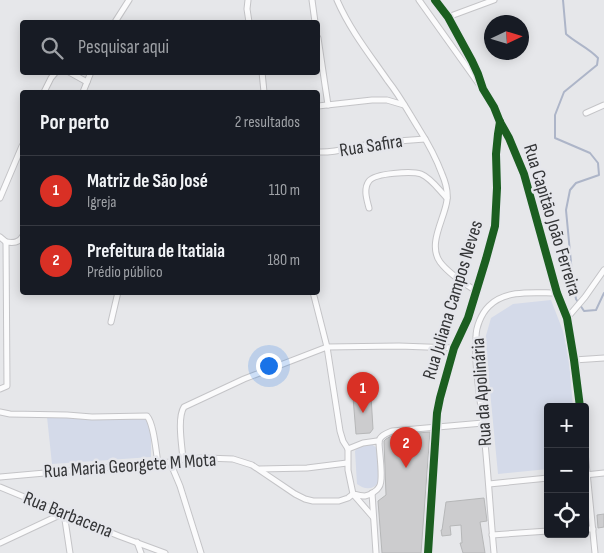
<!DOCTYPE html>
<html lang="pt">
<head>
<meta charset="utf-8">
<style>
  :root { --surface:#171b24; --page:#20242c; --text:#f1f3f6; --muted:#9ea1a6; --line:#363941; --accent:#d93025 }
  body { margin:0; font-family:"Sofia Sans Condensed",sans-serif; background:var(--page); color:var(--text) }
  .controls { position:absolute; right:15px; bottom:15px; display:grid; overflow:hidden; border-radius:5px; box-shadow:0 2px 12px #0003 }
  .controls button { width:45px; height:45px; display:grid; place-items:center; padding:0; border:0; border-bottom:1px solid var(--line); background:var(--surface); color:var(--text); font:25px sans-serif }
  .compass { position:absolute; left:484px; top:15px; width:45px; height:45px; border-radius:50%; background:var(--surface); box-shadow:0 2px 12px #0003; rotate:86deg }
  .you { position:absolute; left:268px; top:365px; width:18px; height:18px; margin:-12px; border:4px solid #fff; border-radius:50%; background:#1a73e8; box-shadow:0 0 0 8px #1a73e833 }
  .badge { display:grid; place-items:center; width:32px; height:32px; border-radius:50%; background:var(--accent); color:#fff; font-size:16px; font-weight:700 }
  .pin { position:absolute; translate:-50% -41px; filter:drop-shadow(0 1px 2px #0008) }
  .pin::after { content:''; position:absolute; top:26px; width:18px; height:15px; background:inherit; clip-path:polygon(0 0,100% 0,50% 100%) }
  .list { margin:0; padding:0; list-style:none }
  h2 { display:flex; justify-content:space-between; align-items:center; height:65px; margin:0; padding:0 20px; font-size:21px }
  h2 small { font-size:16px; font-weight:400; color:var(--muted) }
  .list li { display:grid; grid-template-columns:32px 1fr auto; gap:15px; align-items:center; box-sizing:border-box; height:70px; padding:0 20px; border-top:1px solid var(--line) }
  .list b { display:block; font-size:19px; white-space:nowrap }
  .list p { margin:0; font-size:16px; white-space:nowrap; color:var(--muted) }
  .list em { font-size:16px; font-style:normal; color:var(--muted) }
  .icon { flex:none; width:28px; height:28px; fill:none; stroke:currentColor; stroke-width:2; stroke-linecap:round; stroke-linejoin:round }
  .map { position:relative; flex:none; width:604px; height:553px; overflow:hidden }
  .search { position:absolute; background:var(--surface); box-shadow:0 2px 12px #0003; left:20px; top:20px; width:300px; height:55px; display:flex; align-items:center; gap:12px; box-sizing:border-box; padding:0 18px; border-radius:5px; color:var(--muted); font-size:19px }
  .panel { position:absolute; background:var(--surface); box-shadow:0 2px 12px #0003; left:20px; top:90px; width:300px; height:205px; border-radius:5px }
  .map>svg:first-child { display:block }
  .green { fill:#d4dae9 }
  .lines { fill:none; stroke-linecap:round; stroke-linejoin:round }
  .stream { stroke:#adb5c8; stroke-width:2 }
  .building { fill:#ccccce; stroke:#b6b7b8 }
  .minor-casing { stroke:#c4c4c7; stroke-width:7 }
  .minor { stroke:#fbfbfc; stroke-width:5 }
  .cycleway-casing { stroke:#e5e6eb; stroke-width:11 }
  .cycleway { stroke:#1b5e20; stroke-width:8 }
  .labels { text-anchor:middle; dominant-baseline:central; stroke-width:5; stroke-linejoin:round; paint-order:stroke }
  .street-label { font-size:19px; fill:#333436; stroke:#e5e6eb }
</style>
</head>
<body>
<div class="map">
<svg width="604" height="553" viewBox="0 0 604 553">
  <rect width="100%" height="100%" fill="#e6e7ea"/>
  <!-- green -->
  <g class="green">
    <polygon points="551,300 563,331 569,360 573,407 548,407 548,469 498,474 485,339 491,318 513,304"/>
    <polygon points="47,417 109,420 151,418 151,457 52,464"/>
    <path d="M371 444 377 448 379 482C373 490 365 490 357 484L355 451 359 446Z"/>
  </g>
  <g class="lines">
    <!-- stream -->
    <path class="stream" d="M563 0 566 34C576 43 589 48 598 58L597 65 564 92 555 115V138L590 153 598 163 599 175 576 183 570 190 566 210 573 284 576 299 584 311 596 310 604 293"/>
  </g>
  <!-- building -->
  <g class="building">
    <polygon points="371,396 373,429 370,433 356,434 353,397"/>
    <polygon points="430,432 421,553 382,553 378,501 386,495 384,441 386,439 393,435"/>
    <polygon points="484,498 487,521 480,522 485,553 463,553 460,543 462,543 461,525 450,526 451,535 442,536 441,530 442,530 446,502"/>
    <polygon points="604,514 604,527 598,528 597,515"/>
  </g>
  <g class="lines">
    <defs>
      <g id="minor">
        <polyline points="248,0 247,9 249,22"/>
        <polyline points="312,0 315,22"/>
        <path d="M337 0C350 30 370 55 388 81 400 96 409 113 419 129 428 143 436 158 442 174 445 181 448 192 447 200 445 218 427 244 440 262 449 274 464 283 476 291"/>
        <polyline points="419,0 481,87"/>
        <polyline points="435,0 448,17 472,61 478,74 483,89 494,107 500,122 509,138 524,174 557,293 567,318 574,360 580,407"/>
        <polyline points="448,17 494,0"/>
        <polyline points="115,22 129,0"/>
        <polyline points="318,38 328,105"/>
        <polyline points="69,72 87,82"/>
        <polyline points="262,72 264,92"/>
        <polyline points="44,92 51,78 56,72"/>
        <polyline points="83,92 91,72"/>
        <polyline points="318,106 372,100 387,100 404,105"/>
        <polyline points="586,113 604,105"/>
        <path d="M318 152C335 153 348 148 365 145 385 142 405 140 425 139"/>
        <polyline points="0,198 22,146"/>
        <path d="M369 208C367 200 363 189 369 181 375 173 412 171 421 174 431 178 439 190 447 198"/>
        <polyline points="0,237 6,242"/>
        <polyline points="313,292 327,347 340,431 343,441 348,449"/>
        <polyline points="567,318 585,297 604,270"/>
        <polyline points="111,322 118,292"/>
        <polyline points="574,360 604,358"/>
        <path d="M0 389 7 386 6 242C13 243 19 243 22 237"/>
        <path d="M0 412 10 414 67 415 92 417 147 416C154 424 156 452 158 463"/>
        <path d="M377 441 379 442C379 451 384 481 379 487 377 491 370 495 365 496 361 496 357 495 353 494L348 470V449L363 443Z"/>
        <path d="M379 442C379 436 387 433 392 431L483 423"/>
        <polyline points="585,452 595,553"/>
        <path d="M183 459C182 446 177 418 184 407L244 379 327 347 399 346 454 348"/>
        <polyline points="170,462 180,486 201,553"/>
        <polyline points="260,469 307,468 347,463"/>
        <polyline points="585,475 604,473"/>
        <polyline points="0,477 112,467 136,466 170,462 183,459 206,458 233,459 252,465 295,494 305,499 313,501 339,501 348,498 353,494 373,517"/>
        <polyline points="489,484 548,478"/>
        <polyline points="0,487 119,536 165,553"/>
        <polyline points="372,493 376,553"/>
        <polyline points="585,529 593,529"/>
        <polyline points="492,535 548,531"/>
        <polyline points="137,542 141,553"/>
        <polyline points="0,543 64,513 70,553"/>
        <polyline points="428,553 437,413 440,398 454,348 468,318 486,259 495,226 497,188 496,154 498,134 500,122"/>
        <path d="M494 553C490 510 488 467 483 424 480 396 474 366 476 337 476 327 481 314 489 306 506 289 535 293 557 293"/>
      </g>
    </defs>
    <!-- minor casing -->
    <use href="#minor" class="minor-casing"/>
    <!-- minor -->
    <use href="#minor" class="minor"/>
    <defs>
      <g id="cycleway">
        <polyline points="435,0 448,17 472,61 478,74 483,89 494,107 500,122 509,138 524,174 557,293 567,318 574,360 580,407"/>
        <polyline points="428,553 437,413 440,398 454,348 468,318 486,259 495,226 497,188 496,154 498,134 500,122"/>
      </g>
    </defs>
    <!-- cycleway casing -->
    <use href="#cycleway" class="cycleway-casing"/>
    <!-- cycleway -->
    <use href="#cycleway" class="cycleway"/>
  </g>
  <g class="labels">
    <!-- street labels -->
    <g class="street-label">
      <text transform="translate(371 146) rotate(-9)">Rua Safira</text>
      <text transform="translate(552 220) rotate(73)">Rua Capitão João Ferreira</text>
      <text transform="translate(453 300) rotate(-73)">Rua Juliana Campos Neves</text>
      <text transform="translate(482 392) rotate(-94)">Rua da Apolinária</text>
      <text transform="translate(130 466) rotate(-4)">Rua Maria Georgete M Mota</text>
      <text transform="translate(68 515) rotate(22)">Rua Barbacena</text>
    </g>
  </g>
</svg>
<div class="controls">
<button>+</button>
<button>−</button>
<button><svg class="icon" aria-label="locate" viewBox="0 0 24 24"><circle cx="12" cy="12" r="6"/><path d="M12 2v4M12 18v4M2 12h4M18 12h4"/></svg></button>
</div>
<svg class="compass" viewBox="-18 -18 36 36"><path d="M0-13l5 13h-10z" fill="#e53935"/><path d="M0 13l5-13h-10z" fill="#9ea1a6"/></svg>
<div class="you"></div>
<div class="pin badge" style="left:363px;top:413px">1</div>
<div class="pin badge" style="left:406px;top:468px">2</div>
<div class="search"><svg class="icon" aria-label="search" viewBox="0 0 24 24"><circle cx="10" cy="10" r="6"/><path d="M15 15l6 6"/></svg>Pesquisar aqui</div>
<section class="panel">
<h2>Por perto<small>2 resultados</small></h2>
<ul class="list">
<li><span class="badge">1</span><div><b>Matriz de São José</b><p>Igreja</p></div><em>110 m</em></li>
<li><span class="badge">2</span><div><b>Prefeitura de Itatiaia</b><p>Prédio público</p></div><em>180 m</em></li>
</ul>
</section>
</div>
</body>
</html>
